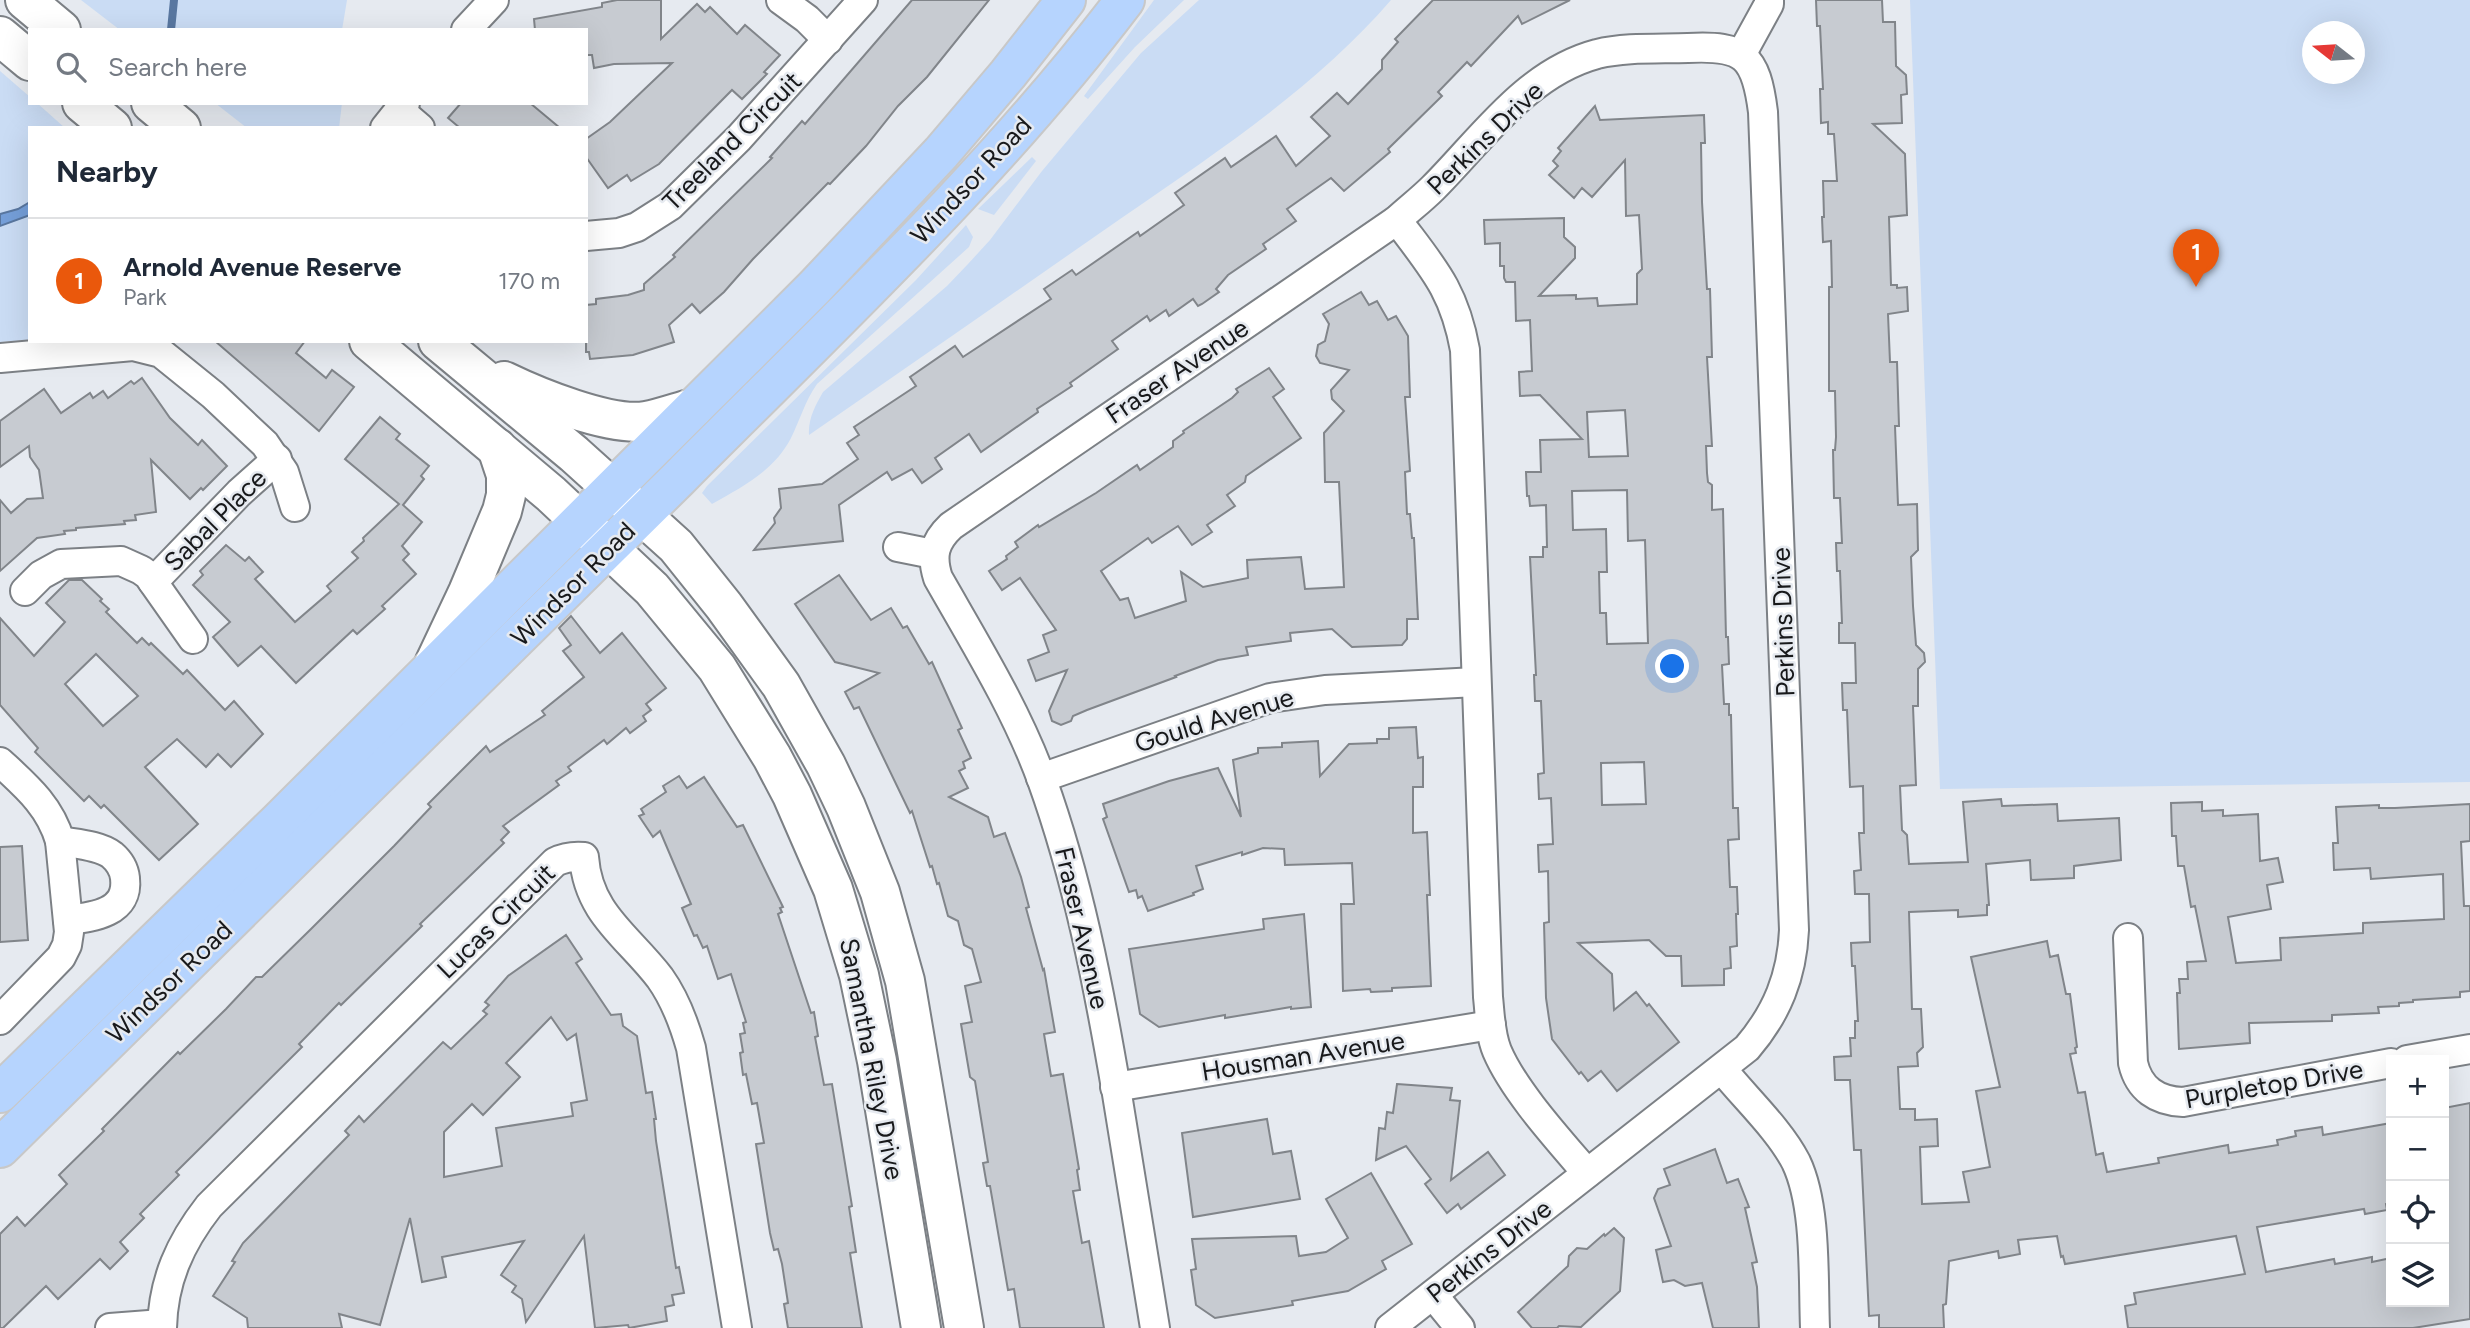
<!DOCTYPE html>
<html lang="en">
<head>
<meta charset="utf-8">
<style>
  :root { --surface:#fff; --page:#f2f2f3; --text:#1f2937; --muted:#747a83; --line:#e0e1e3; --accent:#ea580c }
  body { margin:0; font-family:Figtree,sans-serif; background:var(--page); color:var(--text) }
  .controls { position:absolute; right:21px; bottom:21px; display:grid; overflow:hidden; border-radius:0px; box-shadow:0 7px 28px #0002 }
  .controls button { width:63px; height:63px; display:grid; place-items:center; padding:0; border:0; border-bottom:2px solid var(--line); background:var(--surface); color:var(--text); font:35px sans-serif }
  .compass { position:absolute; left:2302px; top:21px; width:63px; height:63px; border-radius:50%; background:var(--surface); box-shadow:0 7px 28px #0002; rotate:287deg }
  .you { position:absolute; left:1673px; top:667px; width:24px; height:24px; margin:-18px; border:5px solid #fff; border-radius:50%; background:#1a73e8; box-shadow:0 0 0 10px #1a73e833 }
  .badge { display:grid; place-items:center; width:46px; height:46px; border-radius:50%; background:var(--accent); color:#fff; font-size:23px; font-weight:700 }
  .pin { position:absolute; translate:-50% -58px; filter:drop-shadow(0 2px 4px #0008) }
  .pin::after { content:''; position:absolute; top:37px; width:24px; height:21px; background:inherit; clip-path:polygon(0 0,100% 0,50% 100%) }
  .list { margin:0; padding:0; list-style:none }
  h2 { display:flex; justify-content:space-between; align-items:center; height:91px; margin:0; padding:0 28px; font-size:30px }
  h2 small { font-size:23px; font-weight:400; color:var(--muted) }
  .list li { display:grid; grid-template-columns:46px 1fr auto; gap:21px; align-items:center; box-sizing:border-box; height:126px; padding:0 28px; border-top:2px solid var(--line) }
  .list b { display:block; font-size:26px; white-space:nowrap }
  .list p { margin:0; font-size:23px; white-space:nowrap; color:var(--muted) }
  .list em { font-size:23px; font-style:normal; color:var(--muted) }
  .icon { flex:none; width:38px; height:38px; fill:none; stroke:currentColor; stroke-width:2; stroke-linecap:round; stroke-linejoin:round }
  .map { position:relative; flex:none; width:2470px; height:1328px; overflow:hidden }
  .search { position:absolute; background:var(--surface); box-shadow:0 7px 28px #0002; left:28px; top:28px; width:560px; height:77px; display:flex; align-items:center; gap:18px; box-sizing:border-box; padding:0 24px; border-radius:0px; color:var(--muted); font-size:26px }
  .panel { position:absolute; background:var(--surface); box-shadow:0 7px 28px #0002; left:28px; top:126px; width:560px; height:217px; border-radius:0px }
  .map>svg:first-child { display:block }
  .green { fill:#cadcf4; fill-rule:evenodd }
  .water { fill:#759fd9; stroke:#5977a0; stroke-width:2 }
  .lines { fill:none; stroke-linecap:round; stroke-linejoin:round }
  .stream { stroke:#5977a0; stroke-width:8 }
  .building { fill:#c7cbd1; stroke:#81858a; stroke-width:2; fill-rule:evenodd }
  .street-casing { stroke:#7c8085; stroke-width:32 }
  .secondary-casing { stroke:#7c8085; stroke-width:42 }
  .primary-casing { stroke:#c8c8c8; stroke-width:42 }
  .street { stroke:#fff; stroke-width:28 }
  .secondary { stroke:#fff; stroke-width:38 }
  .primary { stroke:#b6d4fe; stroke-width:38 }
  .labels { text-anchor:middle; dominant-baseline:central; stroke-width:5; stroke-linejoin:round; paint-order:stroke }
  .street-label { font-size:26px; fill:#18191b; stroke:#e6eaf0 }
</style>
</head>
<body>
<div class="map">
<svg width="2470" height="1328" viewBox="0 0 2470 1328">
  <rect width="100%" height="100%" fill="#e6eaf0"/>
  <!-- green -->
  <g class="green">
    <polygon points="81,0 347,0 342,30 120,30"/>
    <polygon points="1154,0 1184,0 1135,47 1088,99 1084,96"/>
    <path d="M1199 0H1391C1316 87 1217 152 1123 217 1018 290 913 363 809 435 808 419 815 406 823 392L947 286 968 264 990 240 1042 171 1141 53Z"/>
    <path d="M1910 0H2470V782L1940 789ZM2312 32H2354V74H2312Z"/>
    <polygon points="0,71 30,97 30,103 37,103 65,128 30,128 30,340 0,342"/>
    <polygon points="215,103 342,103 339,128 247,128"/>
    <polygon points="1032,157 1036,161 994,215 978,209"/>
    <path d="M966 225 973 237 969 247 817 384C805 401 800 420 791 438 774 471 742 487 712 504L702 493 707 486 916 280Z"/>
  </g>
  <!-- water -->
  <polygon class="water" points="30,202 30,215 0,226 0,214 18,209"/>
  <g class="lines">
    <!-- stream -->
    <polyline class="stream" points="171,30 174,0"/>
  </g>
  <!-- building -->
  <g class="building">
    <polygon points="617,0 661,0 661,39 697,4 705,12 710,7 737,34 745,25 780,55 764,72 767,74 742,99 732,90 659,164 631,181 627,175 608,188 586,157 586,139 610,122 672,63 614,64 594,68 592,55 587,55 586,30 535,30 534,19 602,7 602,3"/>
    <polygon points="912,0 989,0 927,77 898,106 866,146 830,184 828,183 753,259 724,292 700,313 692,304 669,325 674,342 633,355 590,359 589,352 586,352 586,305 596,304 596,299 628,295 644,290 644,284 675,257 673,255 772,158 770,157 802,121 805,124"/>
    <polygon points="1433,0 1570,0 1522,24 1518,16 1471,66 1467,62 1438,92 1442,96 1388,149 1390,152 1344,191 1331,178 1287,209 1296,221 1263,244 1266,249 1228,275 1216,289 1219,292 1202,304 1198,306 1193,299 1169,316 1166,310 1150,321 1147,316 1112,341 1118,349 1070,383 1072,386 1037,409 1038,412 981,452 969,434 935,458 942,469 922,483 912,469 892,480 887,472 839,505 843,541 754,550 775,523 774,518 781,508 779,489 822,484 858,459 847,443 859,435 854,427 916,386 910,377 955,346 963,357 1051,299 1044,289 1072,270 1076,275 1138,232 1140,236 1184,205 1175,193 1225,158 1231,167 1276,136 1296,166 1330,136 1311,117 1337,93 1348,104 1382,69 1382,60 1398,42 1395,39"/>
    <polygon points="1816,0 1882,0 1883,22 1895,22 1896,66 1906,75 1907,94 1901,95 1902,123 1873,124 1905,154 1907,215 1889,217 1891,285 1897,285 1897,288 1907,287 1908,311 1888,314 1890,362 1897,362 1899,426 1895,426 1898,505 1917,504 1918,550 1911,557 1913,606 1916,645 1924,653 1925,662 1918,669 1918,706 1913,706 1916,785 1900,786 1902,830 1907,835 1909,864 1968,862 1963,802 2001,799 2002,806 2057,804 2058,821 2119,818 2121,860 2074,866 2074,878 2031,880 2030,860 1986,864 1989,905 1987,905 1987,915 1958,917 1958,910 1909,912 1912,1009 1921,1009 1923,1047 1917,1053 1918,1066 1898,1067 1900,1109 1915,1109 1915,1120 1937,1119 1938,1146 1920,1147 1922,1204 1969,1202 1963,1172 1990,1167 1976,1091 2000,1087 1971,957 2047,941 2050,957 2058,955 2066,994 2070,994 2077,1047 2075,1048 2076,1053 2070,1054 2078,1093 2085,1092 2096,1155 2103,1153 2107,1172 2159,1163 2158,1158 2228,1145 2229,1153 2278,1145 2277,1140 2296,1136 2295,1131 2322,1127 2323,1135 2391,1123 2391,1203 2386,1204 2387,1210 2365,1214 2364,1209 2257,1227 2266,1272 2334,1259 2335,1264 2372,1257 2372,1262 2391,1258 2391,1302 2444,1302 2444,1108 2470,1103 2470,1319 2413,1328 2128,1328 2125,1306 2136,1304 2134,1293 2245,1274 2236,1236 2065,1264 2063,1256 2061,1257 2057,1236 2018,1240 2020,1254 1999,1258 1998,1251 1949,1261 1946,1304 1943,1305 1944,1328 1879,1328 1879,1315 1869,1316 1861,1150 1854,1150 1850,1080 1835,1080 1834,1057 1851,1056 1850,1038 1855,1038 1855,1021 1858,1021 1855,966 1852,966 1851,943 1870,942 1869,894 1855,894 1854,871 1861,870 1859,833 1864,833 1863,786 1850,787 1847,710 1843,710 1842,683 1856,683 1855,643 1839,643 1839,623 1842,623 1840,571 1837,571 1836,543 1842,543 1840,498 1834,498 1833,450 1835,450 1836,437 1835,391 1829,391 1829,287 1832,287 1831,241 1823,242 1822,217 1824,217 1823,181 1837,181 1834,134 1828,134 1828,122 1821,123 1820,89 1823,89 1820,26 1817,26"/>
    <polygon points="461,103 530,103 560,128 460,128 448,118"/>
    <path d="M1595 106 1600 120 1704 115 1705 143H1701L1702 202 1707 289H1710L1712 357H1707L1712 446H1706L1707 473 1708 482 1712 485V510L1723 509 1726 637H1728L1729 664 1722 665 1724 704H1729V715H1731L1733 808H1738L1739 839 1728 840 1730 887H1737L1738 914H1736L1737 946 1730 947 1731 968 1724 969V985L1682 986 1681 956H1666L1649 940 1578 943 1612 974 1614 1010 1636 992 1647 1006 1649 1004 1679 1042 1617 1091 1601 1071 1588 1081 1581 1072 1579 1074 1552 1039 1546 998 1544 923 1549 922 1548 871 1539 872 1538 845 1553 844 1551 798 1539 799 1538 774 1544 773 1541 701H1535L1534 675H1536L1530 557H1543V547H1547L1546 505 1530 506 1529 496H1527L1526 472H1541L1540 440 1582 439 1540 395 1520 396 1519 372 1532 371 1530 320 1516 321 1515 282H1506L1504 278V266H1500V243L1485 244 1484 220 1564 218V237L1575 247V258L1539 296 1576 295V299L1597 298 1598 306 1637 304V274L1642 269 1639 215 1626 216 1625 160 1592 197 1582 188 1574 198 1549 175 1558 166 1553 161 1561 151 1558 148ZM1625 410 1628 456 1589 457 1587 412ZM1627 490 1628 541 1645 540 1648 643 1607 644 1606 613H1600L1599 572H1607L1606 529 1573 530 1572 491ZM1644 762 1646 804 1602 805 1601 763Z"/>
    <polygon points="1361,292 1369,305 1377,301 1388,320 1396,316 1408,336 1410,397 1405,397 1410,471 1405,472 1407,514 1410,514 1412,538 1414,538 1418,619 1407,619 1407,639 1402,645 1352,647 1332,629 1290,633 1291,641 1246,647 1248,655 1218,660 1175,676 1176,677 1087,710 1073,716 1071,721 1061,725 1052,721 1049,711 1067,670 1036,681 1028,660 1049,652 1043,635 1056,630 1020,578 1002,590 989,571 1007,559 1006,556 1018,547 1015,542 1038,525 1039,527 1096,493 1137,465 1140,470 1173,447 1173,441 1184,433 1183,431 1232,398 1238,392 1236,389 1269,368 1284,389 1273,397 1301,438 1246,476 1245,482 1227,495 1235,506 1207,525 1212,532 1192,545 1178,526 1152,543 1148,538 1101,571 1120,600 1128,598 1135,618 1186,601 1181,572 1203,587 1248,578 1247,560 1301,557 1305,589 1344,587 1339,482 1325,482 1324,433 1344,411 1332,399 1331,390 1349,370 1320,363 1316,356 1318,345 1325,341 1329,324 1323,314"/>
    <polygon points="215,341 305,341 296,353 326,378 332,370 354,387 319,431"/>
    <polygon points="142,378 170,418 198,445 202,440 227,466 203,490 201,488 190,499 151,460 156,512 135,515 136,520 124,521 125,524 76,528 76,530 64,531 65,534 37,538 0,571 0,500 11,513 27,499 43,498 39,470 30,457 29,446 0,467 0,421 44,389 61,413 90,393 93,398 103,391 108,398 131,381 134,384"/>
    <polygon points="380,417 400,434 396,439 429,466 421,476 424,479 403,505 422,522 402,546 409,554 403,560 416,574 382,606 385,609 357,634 353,630 296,683 261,646 238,666 213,637 230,622 193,585 203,575 200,571 226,545 245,561 249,557 263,572 255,579 295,622 331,591 327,586 358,558 352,552 364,541 363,538 399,504 345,459"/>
    <polygon points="839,575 871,620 891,608 903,628 907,626 929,664 932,662 962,728 958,730 971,758 963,762 965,768 959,771 968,788 949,797 988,817 994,837 1005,833 1021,877 1029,907 1026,908 1043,970 1044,969 1055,1032 1044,1034 1051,1076 1063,1074 1079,1169 1077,1170 1080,1190 1073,1191 1082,1243 1089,1241 1104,1328 1020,1328 1014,1289 1008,1290 990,1186 987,1186 983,1163 988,1162 975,1081 970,1077 961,1024 972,1022 965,986 981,982 972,949 964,945 958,921 948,916 939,883 937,884 932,866 930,867 912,811 910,813 859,707 854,709 845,692 879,673 835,662 795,604"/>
    <path d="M69 580H82L102 599 100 601 109 609 106 612 137 643 142 638 149 645 151 643 183 674 187 670 225 710 234 701 263 734 231 767 218 754 206 767 177 739 145 767 198 824 159 860 104 805 101 808 89 796 84 801 35 752 38 748 0 705V618L34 656 65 622 46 603ZM96 654 138 696 103 726 65 684Z"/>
    <polygon points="571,616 600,653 622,633 666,688 646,704 651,710 643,716 646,721 630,733 626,728 607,744 604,740 568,767 571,771 556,781 559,785 503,826 509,832 501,840 504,843 420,924 422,926 341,1005 339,1003 299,1044 302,1047 176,1172 179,1175 140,1214 144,1218 120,1242 128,1251 110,1269 100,1259 58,1299 46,1286 3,1328 0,1328 0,1234 17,1217 25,1226 67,1184 59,1175 104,1131 102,1129 178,1052 180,1054 226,1009 256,977 262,977 311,929 394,846 431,807 428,804 486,746 490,752 545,715 542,711 584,677 563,651 571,645 559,628"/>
    <polygon points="1416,727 1418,758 1423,757 1423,787 1413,787 1413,833 1427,832 1430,895 1427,895 1431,986 1392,988 1392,991 1371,992 1370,989 1343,991 1341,904 1354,904 1352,863 1285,865 1284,849 1263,848 1242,855 1242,852 1196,866 1203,889 1193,893 1194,895 1148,911 1142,896 1138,898 1136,890 1129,892 1103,819 1107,817 1103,804 1169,781 1218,768 1241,817 1233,760 1258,753 1258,748 1282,747 1282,743 1318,741 1320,776 1349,744 1377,743 1377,739 1389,739 1389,728"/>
    <polygon points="679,776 687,788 704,777 737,827 743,825 783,907 780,908 782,912 778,914 811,1013 814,1012 818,1036 815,1037 824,1085 832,1084 852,1206 849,1207 856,1252 850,1253 862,1328 788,1328 784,1304 788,1303 782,1264 778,1249 774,1250 770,1233 756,1144 764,1143 757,1103 752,1104 746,1074 743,1075 740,1053 743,1052 740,1034 745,1033 743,1023 746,1022 731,974 718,979 707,946 703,948 697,935 694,936 682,908 691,904 660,831 653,837 639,816 644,814 641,809 666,792 663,786"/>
    <polygon points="2202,802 2202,811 2223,810 2223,816 2258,814 2260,861 2278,858 2283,882 2267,885 2271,909 2228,917 2236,963 2281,960 2280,938 2363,933 2363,923 2444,919 2443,874 2371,879 2370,868 2334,870 2333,843 2338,843 2336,807 2379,805 2379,808 2395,808 2470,804 2470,841 2461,842 2464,906 2470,906 2470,991 2460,992 2460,997 2413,1000 2413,1002 2399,1003 2399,1006 2378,1007 2379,1013 2332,1015 2332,1021 2249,1023 2250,1043 2179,1049 2177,993 2180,993 2179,979 2188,979 2187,962 2206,961 2195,906 2191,907 2184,866 2178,866 2176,836 2172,836 2171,803"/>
    <polygon points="22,846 28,940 0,942 0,847"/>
    <polygon points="1304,914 1311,1007 1291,1009 1291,1007 1225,1018 1225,1015 1159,1027 1140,1014 1129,949 1264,929 1263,919"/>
    <path d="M566 935 582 959 576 963 611 1015 621 1014 623 1026 637 1036 646 1093 652 1092 656 1119H654L656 1141 676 1268 679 1267 684 1293 672 1295 674 1305 665 1307 667 1321 629 1328 628 1325 595 1328 584 1236 526 1322 522 1299 512 1292 516 1286 501 1275 524 1241 442 1257 446 1277 422 1282 410 1218 380 1325 339 1314 342 1328H248L247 1318 213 1296 235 1262 232 1261 243 1243 349 1135 345 1131 359 1116 364 1122 443 1042 451 1049 487 1014 483 1011 489 1005 485 1002 508 976ZM551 1017 567 1040 576 1034 587 1100 571 1103 573 1116 496 1128 502 1166 444 1177V1132L472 1104 483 1115 520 1077 506 1063Z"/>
    <polygon points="1397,1084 1452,1088 1450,1100 1460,1101 1451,1180 1488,1152 1505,1175 1461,1209 1458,1204 1447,1213 1425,1184 1431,1179 1406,1146 1376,1160 1379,1128 1385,1129 1387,1112 1393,1113"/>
    <polygon points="1267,1119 1273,1154 1291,1151 1300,1199 1193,1217 1182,1133"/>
    <polygon points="1715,1149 1727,1183 1738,1179 1749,1207 1745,1208 1757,1262 1752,1263 1757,1287 1759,1328 1713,1328 1702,1283 1685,1286 1674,1280 1663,1282 1656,1250 1671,1246 1654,1198 1658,1189 1670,1185 1664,1169"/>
    <polygon points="1371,1173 1412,1244 1382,1261 1386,1269 1348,1291 1292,1301 1293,1305 1215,1318 1196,1305 1191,1270 1196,1269 1192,1239 1296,1236 1299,1256 1326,1252 1348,1238 1326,1199"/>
    <polygon points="1614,1228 1624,1238 1620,1291 1581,1327 1559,1326 1557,1328 1532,1328 1518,1312 1568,1266 1569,1256 1577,1248 1587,1249 1604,1234 1605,1236"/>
  </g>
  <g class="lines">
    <defs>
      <g id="street">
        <polyline points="781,0 807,19 828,40"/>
        <polyline points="466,30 494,0"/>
        <polyline points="1741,55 1769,4 1769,0"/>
        <polyline points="399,110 420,128"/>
        <polyline points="385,128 405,103"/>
        <path d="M1397 220C1432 267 1454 289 1465 350L1488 997C1490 1015 1490 1034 1497 1051 1514 1091 1558 1139 1587 1173"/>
        <polyline points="586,236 619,233 637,227 670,206 739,138 863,0"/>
        <polyline points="0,358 133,346 161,353 213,395 265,444 284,472 295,507"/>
        <polyline points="898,547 933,554"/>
        <polyline points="153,582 239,493 277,459"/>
        <polyline points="25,591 41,575 61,564 121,561 141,570 148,575 193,639"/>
        <path d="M0 762C26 786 50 806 60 841L69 932 67 945 61 957 0 1020"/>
        <polyline points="1041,778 1270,698 1325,690 1476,682"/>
        <path d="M60 841C76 844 99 845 112 855 119 861 124 869 125 878 129 913 93 917 68 920"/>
        <path d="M2128 938 2133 1063C2139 1089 2157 1101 2183 1102L2391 1063"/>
        <polyline points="2407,1060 2470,1049"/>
        <path d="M1722 1069C1745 1098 1779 1129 1796 1162 1817 1206 1813 1279 1815 1328"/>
        <polyline points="1115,1087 1491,1025"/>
        <polyline points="1433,1295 1460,1328"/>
        <polyline points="110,1328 162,1324"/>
        <path d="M162 1328C163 1281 180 1243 209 1206L555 862C565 857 573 856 584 857 588 914 628 936 660 978 675 999 684 1023 691 1048L737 1328"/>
        <path d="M1155 1328C1142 1248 1129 1168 1116 1088 1098 983 1078 880 1042 780 1016 709 975 643 938 578 931 556 934 542 951 526L1397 220C1409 209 1422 199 1433 188 1482 139 1526 73 1597 54 1626 47 1658 49 1688 48 1744 45 1756 56 1763 112L1794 930C1792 976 1777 1013 1747 1048L1390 1328"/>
      </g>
      <g id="secondary">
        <polyline points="25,0 61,30"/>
        <polyline points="0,36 30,61"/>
        <polyline points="82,103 112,128"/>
        <polyline points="151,103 181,128"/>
        <polyline points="369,341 551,494 652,589 717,668 772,757 792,795 833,889 859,975 877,1061 921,1328"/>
        <polyline points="438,341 574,454 676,546 724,606 781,685 826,765 846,807 880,892 905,981 964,1328"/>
        <path d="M504 381C537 397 610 427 646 421 662 418 678 412 693 408"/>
        <polyline points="434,664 468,592 502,511 506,495 506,475 497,448"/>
      </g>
      <g id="primary">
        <polyline points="0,1093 278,822 814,288 941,153 1008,74 1066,0"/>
        <path d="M0 1148C226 925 454 703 679 478 833 323 993 174 1125 0"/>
      </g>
    </defs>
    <!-- street casing -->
    <use href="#street" class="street-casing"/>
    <!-- secondary casing -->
    <use href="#secondary" class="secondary-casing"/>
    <!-- primary casing -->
    <use href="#primary" class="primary-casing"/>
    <!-- street -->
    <use href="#street" class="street"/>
    <!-- secondary -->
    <use href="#secondary" class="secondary"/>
    <!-- primary -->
    <use href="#primary" class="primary"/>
  </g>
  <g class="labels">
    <!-- street labels -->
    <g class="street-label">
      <text transform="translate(1485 138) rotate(-44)">Perkins Drive</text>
      <text transform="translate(732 141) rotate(-45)">Treeland Circuit</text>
      <text transform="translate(971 180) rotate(-47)">Windsor Road</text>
      <text transform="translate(1177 371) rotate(-34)">Fraser Avenue</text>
      <text transform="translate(215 520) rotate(-45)">Sabal Place</text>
      <text transform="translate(573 584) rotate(-45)">Windsor Road</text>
      <text transform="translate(1783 622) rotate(-92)">Perkins Drive</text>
      <text transform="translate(1214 720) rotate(-17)">Gould Avenue</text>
      <text transform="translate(496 921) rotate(-44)">Lucas Circuit</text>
      <text transform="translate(1082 928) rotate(77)">Fraser Avenue</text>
      <text transform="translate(169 982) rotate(-44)">Windsor Road</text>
      <text transform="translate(1303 1056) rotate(-9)">Housman Avenue</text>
      <text transform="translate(872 1059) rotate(79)">Samantha Riley Drive</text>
      <text transform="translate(2274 1084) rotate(-10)">Purpletop Drive</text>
      <text transform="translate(1489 1251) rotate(-38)">Perkins Drive</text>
    </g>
  </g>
</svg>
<div class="controls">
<button>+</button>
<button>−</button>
<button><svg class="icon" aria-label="locate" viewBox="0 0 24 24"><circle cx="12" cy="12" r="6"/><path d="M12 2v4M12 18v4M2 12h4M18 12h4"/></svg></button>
<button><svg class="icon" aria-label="layers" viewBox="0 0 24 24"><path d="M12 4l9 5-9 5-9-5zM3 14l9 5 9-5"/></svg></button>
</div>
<svg class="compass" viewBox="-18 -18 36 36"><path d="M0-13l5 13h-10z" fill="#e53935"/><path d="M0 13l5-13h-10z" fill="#747a83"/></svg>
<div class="you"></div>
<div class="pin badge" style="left:2196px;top:287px">1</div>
<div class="search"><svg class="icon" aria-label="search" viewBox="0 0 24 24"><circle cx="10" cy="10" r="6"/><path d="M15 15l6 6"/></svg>Search here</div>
<section class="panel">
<h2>Nearby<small></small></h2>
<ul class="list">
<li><span class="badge">1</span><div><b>Arnold Avenue Reserve</b><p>Park</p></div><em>170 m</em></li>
</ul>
</section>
</div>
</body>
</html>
